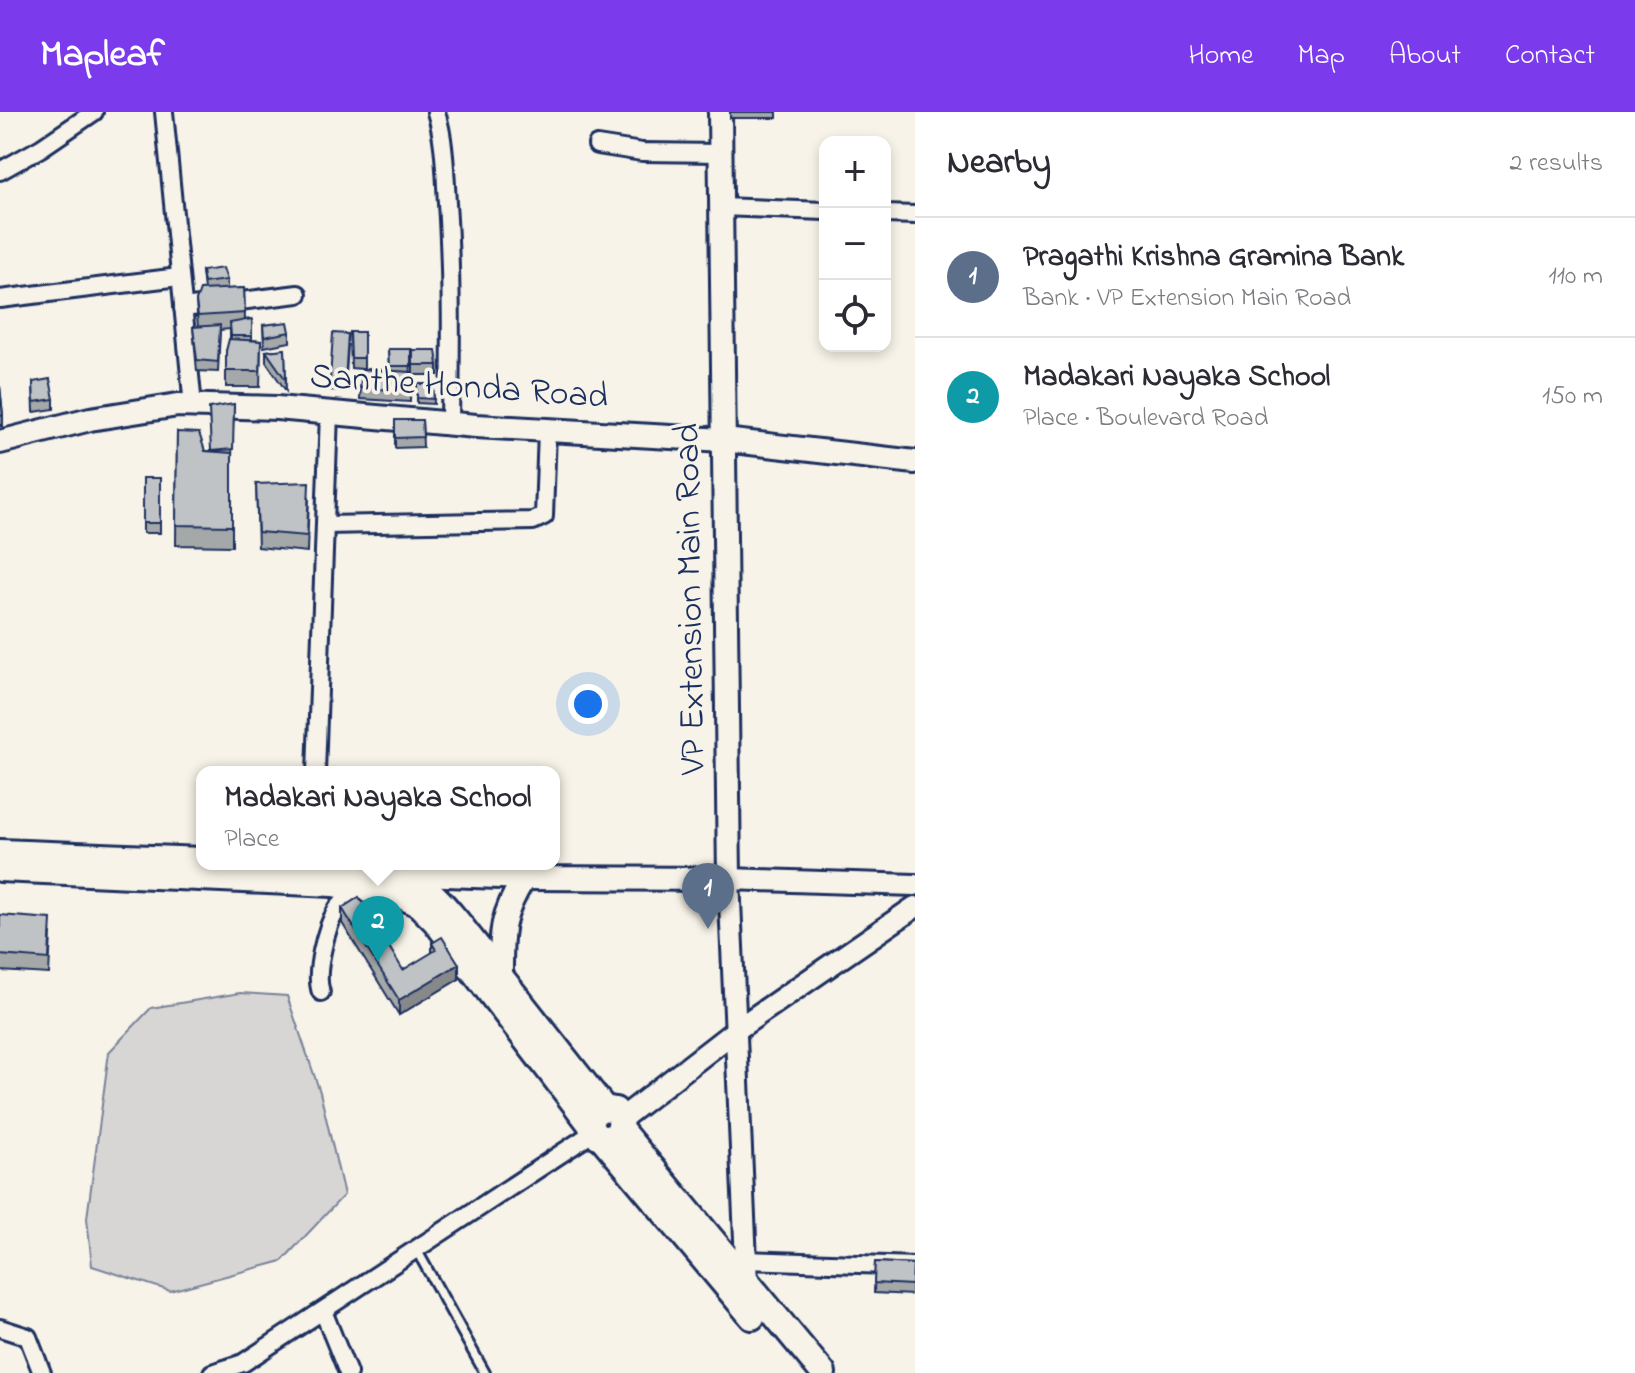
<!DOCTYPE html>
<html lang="en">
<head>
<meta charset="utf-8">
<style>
  :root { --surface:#fff; --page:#f2f2f3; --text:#2b2b33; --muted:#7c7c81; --line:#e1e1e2; --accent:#7c3aed }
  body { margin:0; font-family:"Indie Flower",sans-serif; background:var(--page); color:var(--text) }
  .controls { position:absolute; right:24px; top:24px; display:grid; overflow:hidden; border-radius:16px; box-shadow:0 4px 12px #0003 }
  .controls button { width:72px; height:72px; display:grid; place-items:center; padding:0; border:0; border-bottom:2px solid var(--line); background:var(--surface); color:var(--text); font:40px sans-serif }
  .you { position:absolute; left:588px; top:592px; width:28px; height:28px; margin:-20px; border:6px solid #fff; border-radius:50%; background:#1a73e8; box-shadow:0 0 0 12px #1a73e833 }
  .badge { display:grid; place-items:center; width:52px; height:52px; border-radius:50%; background:var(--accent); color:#fff; font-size:26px; font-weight:700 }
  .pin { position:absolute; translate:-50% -66px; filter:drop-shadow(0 2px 4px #0008) }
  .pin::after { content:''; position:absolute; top:42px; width:28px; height:24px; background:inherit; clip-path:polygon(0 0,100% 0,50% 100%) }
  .popup { position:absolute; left:196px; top:654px; width:364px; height:104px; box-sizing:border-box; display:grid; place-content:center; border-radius:16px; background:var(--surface); filter:drop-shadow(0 2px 6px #0005); font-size:26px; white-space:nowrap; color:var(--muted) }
  .popup b { font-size:30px; color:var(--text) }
  .popup::after { content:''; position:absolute; left:50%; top:100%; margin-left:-16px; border:16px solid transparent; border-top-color:var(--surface) }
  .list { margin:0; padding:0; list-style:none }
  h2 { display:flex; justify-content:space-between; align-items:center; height:104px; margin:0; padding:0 32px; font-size:34px }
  h2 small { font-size:26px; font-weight:400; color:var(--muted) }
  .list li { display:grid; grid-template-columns:52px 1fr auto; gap:24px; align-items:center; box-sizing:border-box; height:120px; padding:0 32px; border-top:2px solid var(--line) }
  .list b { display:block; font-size:30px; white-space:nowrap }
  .list p { margin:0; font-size:26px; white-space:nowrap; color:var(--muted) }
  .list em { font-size:26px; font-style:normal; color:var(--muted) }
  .icon { flex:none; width:44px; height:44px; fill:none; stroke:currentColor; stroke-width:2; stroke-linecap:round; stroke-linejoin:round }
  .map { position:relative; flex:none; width:915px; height:1261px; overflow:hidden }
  header { display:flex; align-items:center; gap:48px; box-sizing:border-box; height:112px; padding:0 40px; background:var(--accent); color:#fff }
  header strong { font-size:38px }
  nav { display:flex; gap:44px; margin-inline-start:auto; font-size:28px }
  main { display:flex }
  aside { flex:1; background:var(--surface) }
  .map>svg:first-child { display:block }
  .green { fill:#d7d6d4; stroke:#798299; stroke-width:2 }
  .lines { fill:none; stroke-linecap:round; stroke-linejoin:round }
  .service-casing { stroke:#1b2f5e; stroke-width:14 }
  .minor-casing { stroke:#1b2f5e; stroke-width:22 }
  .tertiary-casing { stroke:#1b2f5e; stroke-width:26 }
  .secondary-casing { stroke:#1b2f5e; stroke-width:28 }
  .primary-casing { stroke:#1b2f5e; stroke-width:30 }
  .service { stroke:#f7f3e8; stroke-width:8 }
  .minor { stroke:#f7f3e8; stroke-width:16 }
  .tertiary { stroke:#f7f3e8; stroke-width:20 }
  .secondary { stroke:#f7f3e8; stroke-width:22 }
  .primary { stroke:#f7f3e8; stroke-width:24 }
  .wall { fill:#a5a8a9; stroke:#1b2f5e; stroke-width:2 }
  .shaded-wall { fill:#86888a; stroke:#1b2f5e; stroke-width:2 }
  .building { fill:#c0c3c5; stroke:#1b2f5e; stroke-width:2 }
  .labels { text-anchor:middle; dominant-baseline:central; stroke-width:7; stroke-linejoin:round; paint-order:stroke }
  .street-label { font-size:36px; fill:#1b2f5e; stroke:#f7f3e8 }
</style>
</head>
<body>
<header>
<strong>Mapleaf</strong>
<nav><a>Home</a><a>Map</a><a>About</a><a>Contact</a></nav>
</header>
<main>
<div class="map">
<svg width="915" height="1261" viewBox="0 0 915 1261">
  <rect width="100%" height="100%" fill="#f7f3e8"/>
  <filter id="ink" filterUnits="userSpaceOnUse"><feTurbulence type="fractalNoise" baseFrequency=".0125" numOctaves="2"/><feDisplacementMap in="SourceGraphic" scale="16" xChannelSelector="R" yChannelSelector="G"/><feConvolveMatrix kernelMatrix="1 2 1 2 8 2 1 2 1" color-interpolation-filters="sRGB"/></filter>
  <g filter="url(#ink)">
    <!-- green -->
    <polygon class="green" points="240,881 287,884 320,980 344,1083 282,1149 170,1179 92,1154 87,1106 109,940 151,896"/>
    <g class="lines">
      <defs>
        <polyline id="service" points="416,1137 485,1261"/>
        <g id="minor">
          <polyline points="164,0 193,294"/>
          <path d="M436 0C445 29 445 60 447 91 452 165 451 238 450 311"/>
          <polyline points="597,33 642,40 720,41"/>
          <polyline points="0,59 41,36 94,0"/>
          <polyline points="721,95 825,99"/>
          <polyline points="885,102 915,103"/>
          <polyline points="0,187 179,165"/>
          <polyline points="183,196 298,182"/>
          <polyline points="325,413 533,409 544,404 547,318"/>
          <polyline points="316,660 329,301"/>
          <path d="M321 880C314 861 326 816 336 799 341 790 350 782 357 774"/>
          <polyline points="746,1148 915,1154"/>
          <polyline points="323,1199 348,1261"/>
          <polyline points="0,1216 28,1225 42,1261"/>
          <polyline points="212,1261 243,1251 594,1020"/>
        </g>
        <g id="tertiary">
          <polyline points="621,1007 736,918 915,795"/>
          <polyline points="743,1175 747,1172 729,767 915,773"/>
        </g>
        <g id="secondary">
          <polyline points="0,330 90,307 178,293 277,296 476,314 724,328 915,350"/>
          <polyline points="394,761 524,766 729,767 720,0"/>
          <path d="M501 864C501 821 500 805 524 766"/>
        </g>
        <g id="primary">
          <polyline points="0,740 202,748"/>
          <path d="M286 752C329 754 382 753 421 774 435 782 446 796 457 809L604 996"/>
          <path d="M0 757 333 772 401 784 418 792 435 809 590 1012C594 1027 608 1031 619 1019L621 1007 615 998 604 996 594 1001 590 1012"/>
          <polyline points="620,1017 823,1261"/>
          <polyline points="602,1026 752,1205"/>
        </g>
      </defs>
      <!-- service casing -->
      <use href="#service" class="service-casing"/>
      <!-- minor casing -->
      <use href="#minor" class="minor-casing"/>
      <!-- tertiary casing -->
      <use href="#tertiary" class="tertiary-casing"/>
      <!-- secondary casing -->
      <use href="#secondary" class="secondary-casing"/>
      <!-- primary casing -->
      <use href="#primary" class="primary-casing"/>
      <!-- service -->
      <use href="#service" class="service"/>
      <!-- minor -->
      <use href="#minor" class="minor"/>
      <!-- tertiary -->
      <use href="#tertiary" class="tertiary"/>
      <!-- secondary -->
      <use href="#secondary" class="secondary"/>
      <!-- primary -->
      <use href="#primary" class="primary"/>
    </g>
    <!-- wall -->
    <g class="wall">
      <rect x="730" y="0" width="47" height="6"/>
      <polygon points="202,159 227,168 227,177 244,176 245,208 252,207 252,228 261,229 260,275 226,275 226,239 230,227 230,217 220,218 218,260 197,259 193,215 198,215 196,189 204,178"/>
      <polygon points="263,213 290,220 290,230 264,235"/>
      <polygon points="350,220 364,220 364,257 389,258 388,237 411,237 410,290 360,287 362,257 351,256"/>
      <polygon points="348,232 345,279 330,278 330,268"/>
      <polygon points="285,237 286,279 266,250 266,239"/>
      <polygon points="413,238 438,253 438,263 413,263"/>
      <polygon points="33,270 54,287 54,297 34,300"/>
      <polygon points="417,272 433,272 434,292 417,291"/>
      <polygon points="0,274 3,303 3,314 0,314"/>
      <polygon points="234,292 232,347 232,434 176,433 177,320 205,339 211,339"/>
      <polygon points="395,308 422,308 423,335 395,336"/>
      <rect x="143" y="366" width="17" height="55"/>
      <polygon points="256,372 309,385 307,440 258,435"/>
      <polygon points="342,796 403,858 432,841 432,831 459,867 399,903 342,811"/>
      <polygon points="0,803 51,822 49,862 0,859"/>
      <polygon points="875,1150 913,1152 912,1183 874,1181"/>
    </g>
    <!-- shaded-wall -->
    <polygon class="shaded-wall" points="459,852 459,867 399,903 399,888"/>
    <!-- building -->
    <g class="building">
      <polygon points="223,156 227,168 204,171 202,159"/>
      <polygon points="244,176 245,201 198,204 196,189 200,178"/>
      <polygon points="252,207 252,224 231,224 230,211"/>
      <polygon points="288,210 290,220 264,225 263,213"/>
      <polygon points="220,213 218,250 197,248 193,215"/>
      <polygon points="350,220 364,220 364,246 351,246"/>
      <polygon points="333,221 348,222 345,269 330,268"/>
      <polygon points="229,227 261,229 260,259 226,259 226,239"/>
      <polygon points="285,237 286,268 266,239"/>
      <polygon points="388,237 411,237 411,254 389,254"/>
      <polygon points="413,238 436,238 438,253 413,253"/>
      <polygon points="362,257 411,260 410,279 360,276"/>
      <polygon points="50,267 54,287 34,290 33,270"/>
      <polygon points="417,272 433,272 434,287 417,286"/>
      <polygon points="0,274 3,303 0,304"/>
      <polygon points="234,292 233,337 211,339 209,296"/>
      <polygon points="395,308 422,308 423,325 395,326"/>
      <polygon points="177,320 199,321 205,339 232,341 232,414 176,413"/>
      <rect x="143" y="366" width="17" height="45"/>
      <polygon points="309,370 307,424 258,420 256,372"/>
      <polygon points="359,785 403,858 436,838 432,831 442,825 459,852 399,888 342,796"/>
      <polygon points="0,803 51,807 49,847 0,843"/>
      <polygon points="875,1150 913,1152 912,1173 874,1171"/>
    </g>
  </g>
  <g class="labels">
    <!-- street labels -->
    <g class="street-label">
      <text transform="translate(459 276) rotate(4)">Santhe Honda Road</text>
      <text transform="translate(692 487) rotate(-91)">VP Extension Main Road</text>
    </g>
  </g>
</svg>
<div class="controls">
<button>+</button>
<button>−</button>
<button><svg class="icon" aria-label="locate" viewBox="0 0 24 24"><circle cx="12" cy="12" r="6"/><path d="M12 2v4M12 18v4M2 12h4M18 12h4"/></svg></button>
</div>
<div class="you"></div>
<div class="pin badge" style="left:708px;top:817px;background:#5c6f8a">1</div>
<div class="pin badge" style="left:378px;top:850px;background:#0f9aa8">2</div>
<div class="popup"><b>Madakari Nayaka School</b>Place</div>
</div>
<aside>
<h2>Nearby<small>2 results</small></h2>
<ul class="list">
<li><span class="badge" style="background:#5c6f8a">1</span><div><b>Pragathi Krishna Gramina Bank</b><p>Bank · VP Extension Main Road</p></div><em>110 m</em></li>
<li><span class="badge" style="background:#0f9aa8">2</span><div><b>Madakari Nayaka School</b><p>Place · Boulevard Road</p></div><em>150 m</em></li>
</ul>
</aside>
</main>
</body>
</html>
